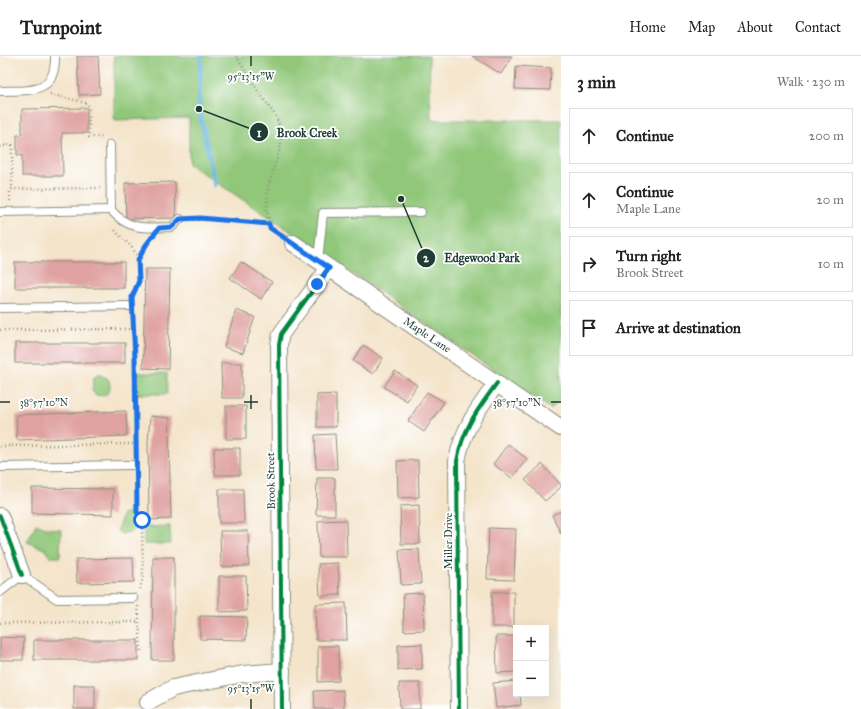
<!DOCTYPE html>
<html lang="en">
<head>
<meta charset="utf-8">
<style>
  :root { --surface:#fff; --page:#f6f6f6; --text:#202124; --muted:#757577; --line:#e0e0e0 }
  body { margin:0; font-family:"IM FELL Great Primer",serif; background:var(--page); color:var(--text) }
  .controls { position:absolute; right:12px; bottom:12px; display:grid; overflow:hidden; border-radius:0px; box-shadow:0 4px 16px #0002 }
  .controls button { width:36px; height:36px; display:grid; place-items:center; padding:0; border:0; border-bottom:1px solid var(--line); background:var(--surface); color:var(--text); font:20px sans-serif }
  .stop { position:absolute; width:12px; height:12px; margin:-9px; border:3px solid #1a73e8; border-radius:50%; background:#fff }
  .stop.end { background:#1a73e8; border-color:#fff; box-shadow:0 1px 4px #0008 }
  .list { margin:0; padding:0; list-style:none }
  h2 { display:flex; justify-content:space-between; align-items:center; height:52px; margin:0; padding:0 16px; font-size:17px }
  h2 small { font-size:13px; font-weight:400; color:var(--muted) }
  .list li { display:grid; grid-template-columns:26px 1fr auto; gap:12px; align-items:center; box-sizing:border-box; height:56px; margin:0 8px 8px; padding:0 8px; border:1px solid var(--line); border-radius:0px }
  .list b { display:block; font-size:15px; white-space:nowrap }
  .list p { margin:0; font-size:13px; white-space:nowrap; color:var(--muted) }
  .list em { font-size:13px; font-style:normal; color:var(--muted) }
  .icon { flex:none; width:22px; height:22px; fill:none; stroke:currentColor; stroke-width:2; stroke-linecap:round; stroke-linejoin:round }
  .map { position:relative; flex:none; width:561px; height:653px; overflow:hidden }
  header { display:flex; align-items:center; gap:24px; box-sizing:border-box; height:56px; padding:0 20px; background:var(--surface); border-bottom:1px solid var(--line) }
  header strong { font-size:19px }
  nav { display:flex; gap:22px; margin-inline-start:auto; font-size:14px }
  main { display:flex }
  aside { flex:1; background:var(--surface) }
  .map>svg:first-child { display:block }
  .green { fill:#90c779; stroke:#588256 }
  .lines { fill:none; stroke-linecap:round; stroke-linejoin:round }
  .stream { stroke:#66b5e1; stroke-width:4.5 }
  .building { fill:#dfa2a0 }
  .lane-casing { stroke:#8a907f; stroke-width:10 }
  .street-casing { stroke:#8a907f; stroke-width:18 }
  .path { stroke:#8a907f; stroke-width:2.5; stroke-dasharray:1 3; stroke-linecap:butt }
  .lane { stroke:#fff; stroke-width:8 }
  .street { stroke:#fff; stroke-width:16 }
  .cycleway-casing { stroke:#fff; stroke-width:6 }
  .cycleway { stroke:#00873e; stroke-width:4 }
  .route { stroke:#1a73e8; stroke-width:5 }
  .ticks { fill:none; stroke:#1f3d34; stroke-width:1.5 }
  .labels { text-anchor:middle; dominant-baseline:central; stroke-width:3.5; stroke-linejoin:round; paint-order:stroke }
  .street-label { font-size:11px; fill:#1f3d34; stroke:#fff }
  .ticks-label { font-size:10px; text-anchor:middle; fill:#1f3d34; stroke:#fff; stroke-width:3.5; stroke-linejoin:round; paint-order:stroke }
  .leader { fill:none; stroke:#1f3d34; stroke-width:1.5 }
  .callout-dot { fill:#1f3d34; stroke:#fff; stroke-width:1.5 }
  .mark-label { font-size:12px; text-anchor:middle; font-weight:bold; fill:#fff }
  .callout-label { font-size:12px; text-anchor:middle; font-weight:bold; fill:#1f3d34; stroke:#fff; stroke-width:3.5; stroke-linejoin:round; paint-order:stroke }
</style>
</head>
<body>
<header>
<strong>Turnpoint</strong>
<nav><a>Home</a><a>Map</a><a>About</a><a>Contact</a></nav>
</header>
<main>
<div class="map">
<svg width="561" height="653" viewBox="0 0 561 653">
  <rect width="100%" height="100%" fill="#fff"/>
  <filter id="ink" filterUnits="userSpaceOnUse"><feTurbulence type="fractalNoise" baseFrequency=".025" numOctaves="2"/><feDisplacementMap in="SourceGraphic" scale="8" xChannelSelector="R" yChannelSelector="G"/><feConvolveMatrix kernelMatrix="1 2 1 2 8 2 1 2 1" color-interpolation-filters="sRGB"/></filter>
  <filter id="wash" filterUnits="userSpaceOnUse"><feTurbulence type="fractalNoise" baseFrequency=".012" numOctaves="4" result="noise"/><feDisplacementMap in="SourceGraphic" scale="16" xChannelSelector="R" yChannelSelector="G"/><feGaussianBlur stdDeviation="0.9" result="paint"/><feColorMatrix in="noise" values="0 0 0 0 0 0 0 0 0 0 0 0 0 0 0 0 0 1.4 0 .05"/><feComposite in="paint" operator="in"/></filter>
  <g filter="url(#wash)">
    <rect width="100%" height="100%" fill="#f4e4ca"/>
    <!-- green -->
    <g class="green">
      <polygon points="114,0 429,0 431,64 561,64 561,343 551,353 293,177 189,108 189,62 114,64"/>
      <path d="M100 317 103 321H106C111 325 112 335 105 339 102 340 98 339 95 339L92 334 94 321Z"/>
      <rect x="137" y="317" width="30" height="21"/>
      <polygon points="123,458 130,458 136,462 134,475 122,478 117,475"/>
      <polygon points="36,468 46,472 61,474 60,501 50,501 44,493 27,486"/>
      <polygon points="170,470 171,488 144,488 144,471"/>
    </g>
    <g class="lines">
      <!-- stream -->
      <polyline class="stream" points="201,0 199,53 215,129"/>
    </g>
    <g id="blocks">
      <!-- building -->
      <g class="building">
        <polygon points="77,0 98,0 100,38 79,39"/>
        <polygon points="472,0 512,0 501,18"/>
        <polygon points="516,10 551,12 550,34 515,33"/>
        <polygon points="87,52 87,77 62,77 63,120 22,120 22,99 17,99 17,79 22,79 22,53"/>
        <polygon points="175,126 176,162 126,163 125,127"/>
        <rect x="15" y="206" width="109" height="26"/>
        <polygon points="241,206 272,226 261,243 230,222"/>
        <polygon points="145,213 170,213 168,313 143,312"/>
        <polygon points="236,254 255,261 243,297 224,291"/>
        <rect x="15" y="287" width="110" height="20"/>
        <polygon points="363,289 383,302 373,318 353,305"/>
        <polygon points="221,307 242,307 242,342 222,342"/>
        <polygon points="395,315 417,329 407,345 384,331"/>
        <polygon points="427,336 444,346 424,376 408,365"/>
        <polygon points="336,338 336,371 317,371 317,339"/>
        <rect x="226" y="350" width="20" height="33"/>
        <polygon points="126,355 127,380 17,384 16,359"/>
        <polygon points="150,360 170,362 169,384 171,463 149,464 148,385"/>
        <polygon points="335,378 337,413 316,413 315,379"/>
        <polygon points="508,388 527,403 512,422 493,408"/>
        <polygon points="214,392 240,392 240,419 215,419"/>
        <polygon points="418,404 419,441 398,442 397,405"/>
        <polygon points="542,408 561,429 561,431 545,445 525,424"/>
        <polygon points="317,422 335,422 335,459 316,459"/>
        <polygon points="32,432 113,433 113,459 32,457"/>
        <polygon points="219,433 243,433 244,467 219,467"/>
        <polygon points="419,449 420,488 401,488 400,450"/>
        <polygon points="561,455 561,478 552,459"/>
        <polygon points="346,464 347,501 319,501 318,465"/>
        <polygon points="489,472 516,473 514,524 487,523"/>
        <polygon points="220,475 248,475 249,510 221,511"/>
        <polygon points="419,493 421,528 401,529 399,494"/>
        <polygon points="153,501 174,501 174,604 152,604"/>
        <polygon points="133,502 134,526 77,527 76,503"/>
        <polygon points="338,507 340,539 320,540 318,508"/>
        <polygon points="219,520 246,520 247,555 219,556"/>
        <rect x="492" y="536" width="22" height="35"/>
        <polygon points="423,537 424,574 404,575 403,538"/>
        <polygon points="346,547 347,584 316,584 315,548"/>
        <polygon points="200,560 247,561 246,584 200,583"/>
        <polygon points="496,580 515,580 516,616 497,617"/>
        <polygon points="0,581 24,582 23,604 0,604"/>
        <rect x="34" y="584" width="104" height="20"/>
        <polygon points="422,588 422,613 398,614 398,589"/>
        <polygon points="318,590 338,590 339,625 318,626"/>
        <polygon points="516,625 516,638 520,638 521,649 496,652 493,627"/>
        <polygon points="399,627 420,627 420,653 400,653"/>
        <rect x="74" y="629" width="21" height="24"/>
        <polygon points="343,634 344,653 315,653 314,635"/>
      </g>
    </g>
  </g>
  <g filter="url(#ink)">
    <use href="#blocks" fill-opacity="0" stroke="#8a907f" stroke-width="1"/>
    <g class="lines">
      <defs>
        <g id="lane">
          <path d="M0 35C29 34 56 39 55 0"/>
          <path d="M111 154C129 175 146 172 172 171L180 163"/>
          <polyline points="0,156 111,154 110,89"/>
          <polyline points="318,204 323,157 421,156"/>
          <polyline points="0,252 129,250"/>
          <polyline points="0,411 132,409"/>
          <polyline points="0,536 22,519 57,543 133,542"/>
        </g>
        <g id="street">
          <polyline points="293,187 561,372"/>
          <polyline points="0,460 22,519"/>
          <polyline points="148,646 173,632 197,627 243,618 282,615"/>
          <polyline points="282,653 279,289 281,278 329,212"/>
          <path d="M459 653 457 405C463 372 478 353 497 327"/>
        </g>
      </defs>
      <!-- lane casing -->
      <use href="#lane" class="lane-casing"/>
      <!-- street casing -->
      <use href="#street" class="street-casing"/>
      <!-- path -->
      <g class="path">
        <polyline points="236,0 258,35 277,62 281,76 281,89 268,132 267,156 270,172 282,180"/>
        <polyline points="50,38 86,47 89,50 89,81 102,81"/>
        <polyline points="0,90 12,89 12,133"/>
        <polyline points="10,145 10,136 12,133 100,132"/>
        <polyline points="190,163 269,168"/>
        <path d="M115 174C120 181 127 185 132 192 143 205 139 226 133 239"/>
        <polyline points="138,204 151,183"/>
        <polyline points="133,260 135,302 136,399"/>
        <polyline points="0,274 133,273"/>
        <polyline points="0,390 136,388"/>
        <polyline points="137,418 137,456 142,464 143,521 140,533"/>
        <polyline points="138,550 141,595"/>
        <polyline points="0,567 140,566"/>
      </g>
      <!-- lane -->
      <use href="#lane" class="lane"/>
      <!-- street -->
      <use href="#street" class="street"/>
      <defs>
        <g id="cycleway">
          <polyline points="0,460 22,519"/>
          <polyline points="282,653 279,289 281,278 329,212"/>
          <path d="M459 653 457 405C463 372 478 353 497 327"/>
        </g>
      </defs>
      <!-- cycleway casing -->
      <use href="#cycleway" class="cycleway-casing"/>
      <!-- cycleway -->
      <use href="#cycleway" class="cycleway"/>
    </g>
  </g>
  <g class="lines" filter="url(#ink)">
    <!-- route -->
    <polyline class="route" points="142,464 137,456 135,302 132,241 139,225 138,204 146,189 159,172 172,171 180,163 200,162 269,168 270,172 329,212 317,228"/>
  </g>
  <!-- ticks -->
  <path class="ticks" d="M251 0V10M251 339V353M0 346H10M244 346H258M551 346H561M251 643V653"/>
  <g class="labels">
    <!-- street labels -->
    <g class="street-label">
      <text transform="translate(427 279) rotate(34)">Maple Lane</text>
      <text transform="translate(271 425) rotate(-91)">Brook Street</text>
      <text transform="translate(448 485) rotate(-90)">Miller Drive</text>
    </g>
  </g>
  <g class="ticks-label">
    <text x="251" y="24">95°13'15"W</text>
    <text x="44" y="350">38°57'10"N</text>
    <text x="517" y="350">38°57'10"N</text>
    <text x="251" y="636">95°13'15"W</text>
  </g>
  <!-- callouts -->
  <path class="leader" d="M199 53L259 76M401 143L426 202"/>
  <g class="callout-dot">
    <circle cx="199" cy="53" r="4"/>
    <circle cx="401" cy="143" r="4"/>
    <circle cx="259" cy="76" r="10"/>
    <circle cx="426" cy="202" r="10"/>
  </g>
  <g class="mark-label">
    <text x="259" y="81">1</text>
    <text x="426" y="206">2</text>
  </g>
  <g class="callout-label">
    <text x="307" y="81">Brook Creek</text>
    <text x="482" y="206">Edgewood Park</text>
  </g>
</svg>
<div class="controls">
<button>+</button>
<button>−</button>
</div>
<div class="stop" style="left:142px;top:464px"></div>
<div class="stop end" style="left:317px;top:228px"></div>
</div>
<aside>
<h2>3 min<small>Walk · 230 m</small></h2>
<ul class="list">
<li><svg class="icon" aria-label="ahead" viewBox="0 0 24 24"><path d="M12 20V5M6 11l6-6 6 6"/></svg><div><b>Continue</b></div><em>200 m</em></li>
<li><svg class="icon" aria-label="ahead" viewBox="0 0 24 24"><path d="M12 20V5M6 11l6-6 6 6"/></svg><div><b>Continue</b><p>Maple Lane</p></div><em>20 m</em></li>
<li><svg class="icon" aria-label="right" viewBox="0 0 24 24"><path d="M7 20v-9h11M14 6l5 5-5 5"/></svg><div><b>Turn right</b><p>Brook Street</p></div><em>10 m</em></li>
<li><svg class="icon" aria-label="arrive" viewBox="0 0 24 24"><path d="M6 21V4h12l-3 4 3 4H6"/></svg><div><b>Arrive at destination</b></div></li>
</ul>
</aside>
</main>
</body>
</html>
